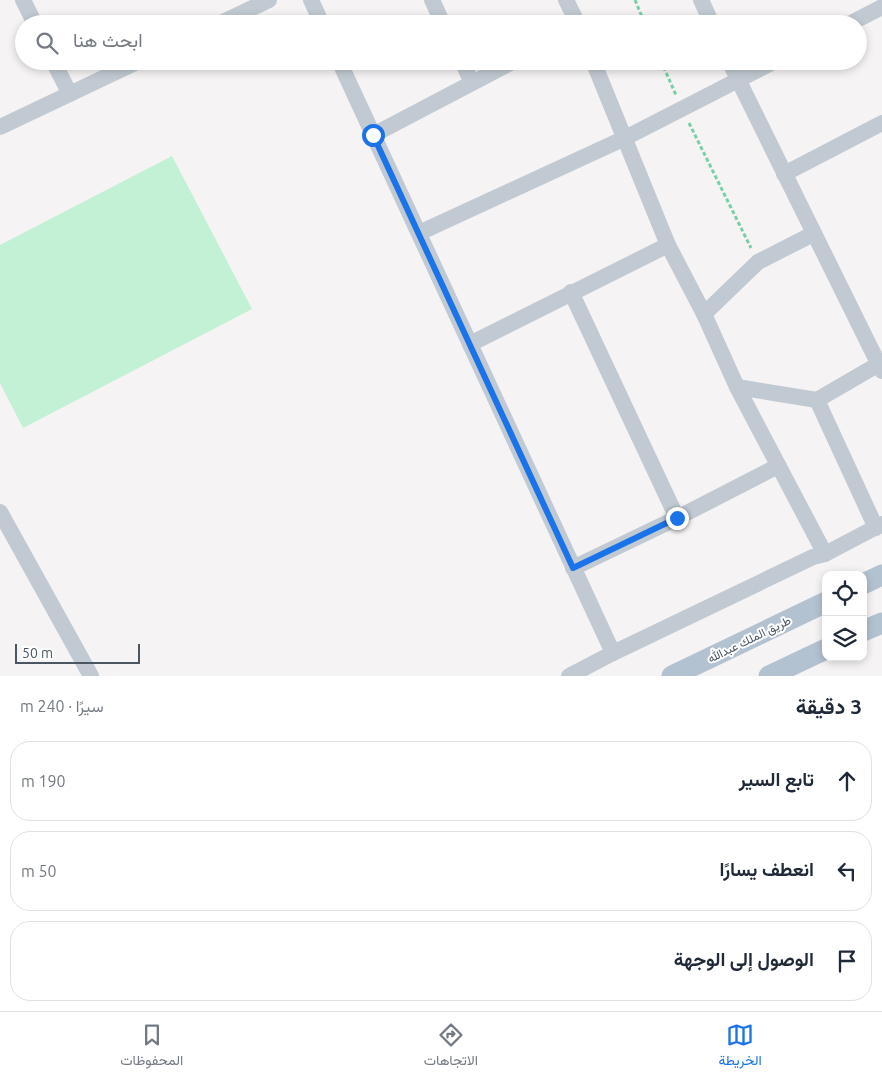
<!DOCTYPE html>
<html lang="ar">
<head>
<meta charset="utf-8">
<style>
  :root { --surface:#fff; --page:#f2f2f3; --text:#1f2937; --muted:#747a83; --line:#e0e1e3; --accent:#1a73e8 }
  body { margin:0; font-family:Ubuntu,Vazirmatn,sans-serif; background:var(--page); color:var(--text); direction:rtl }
  .controls { position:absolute; right:15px; bottom:15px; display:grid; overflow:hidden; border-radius:10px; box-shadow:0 2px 8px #0003 }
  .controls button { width:45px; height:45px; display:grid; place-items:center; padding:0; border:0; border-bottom:1px solid var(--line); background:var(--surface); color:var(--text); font:25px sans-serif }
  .scale { position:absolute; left:15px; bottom:12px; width:125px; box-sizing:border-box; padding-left:5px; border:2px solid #4a5661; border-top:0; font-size:14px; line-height:18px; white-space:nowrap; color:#4a5661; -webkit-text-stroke:4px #fff; paint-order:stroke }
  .stop { position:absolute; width:15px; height:15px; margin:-11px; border:4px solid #1a73e8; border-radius:50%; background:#fff }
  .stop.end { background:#1a73e8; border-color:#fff; box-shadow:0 1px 5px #0008 }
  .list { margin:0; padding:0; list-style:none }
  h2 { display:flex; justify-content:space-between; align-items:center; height:65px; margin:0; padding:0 20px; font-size:21px }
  h2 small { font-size:16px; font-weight:400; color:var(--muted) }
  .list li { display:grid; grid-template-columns:32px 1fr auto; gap:15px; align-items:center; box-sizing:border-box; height:80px; margin:0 10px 10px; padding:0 10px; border:1px solid var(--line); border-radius:20px }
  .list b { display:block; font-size:19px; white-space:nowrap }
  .list em { font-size:16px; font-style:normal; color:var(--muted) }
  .icon { flex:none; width:28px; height:28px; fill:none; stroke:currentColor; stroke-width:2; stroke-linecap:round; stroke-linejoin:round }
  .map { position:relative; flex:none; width:882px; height:676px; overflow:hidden; direction:ltr }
  .search { position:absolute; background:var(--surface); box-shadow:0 2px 8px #0003; left:15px; right:15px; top:15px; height:55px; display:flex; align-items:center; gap:12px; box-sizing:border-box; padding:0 18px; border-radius:28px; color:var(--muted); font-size:19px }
  .sheet { height:335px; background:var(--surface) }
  nav { display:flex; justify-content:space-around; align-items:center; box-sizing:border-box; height:70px; border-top:1px solid var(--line); background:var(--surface); font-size:14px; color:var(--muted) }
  nav a { display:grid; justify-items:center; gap:2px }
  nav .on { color:var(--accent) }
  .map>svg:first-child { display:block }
  .green { fill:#c3f1d5 }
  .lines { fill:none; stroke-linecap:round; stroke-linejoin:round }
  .path { stroke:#7ad0a6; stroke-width:3; stroke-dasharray:4 2.5; stroke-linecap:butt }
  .minor { stroke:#c1cad2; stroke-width:16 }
  .major { stroke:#b3c2d1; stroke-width:21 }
  .route { stroke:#1a73e8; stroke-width:6 }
  .labels { text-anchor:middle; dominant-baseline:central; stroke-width:4; stroke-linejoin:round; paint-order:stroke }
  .street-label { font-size:12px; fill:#4a5661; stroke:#fff }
</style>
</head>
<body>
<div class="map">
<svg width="882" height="676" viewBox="0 0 882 676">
  <rect width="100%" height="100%" fill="#f5f3f3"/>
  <!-- green -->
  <polygon class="green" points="172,156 252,309 23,428 0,383 0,245"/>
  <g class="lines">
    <!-- path -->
    <g class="path">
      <polyline points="635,0 645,24"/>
      <polyline points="661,61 676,95"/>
      <polyline points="689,123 751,248"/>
    </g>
    <!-- minor -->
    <g class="minor">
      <polyline points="23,0 35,24"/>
      <polyline points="311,0 322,24"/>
      <polyline points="432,0 443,24"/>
      <polyline points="566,0 578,24"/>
      <polyline points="701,0 712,24"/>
      <polyline points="219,24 269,0"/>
      <polyline points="849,24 882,7"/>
      <polyline points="53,61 70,94"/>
      <polyline points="339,61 613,653"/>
      <polyline points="462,61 472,83"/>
      <polyline points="593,61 668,245 704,314 737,387 825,554"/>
      <polyline points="729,61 882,371"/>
      <polyline points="0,127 139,61"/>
      <polyline points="373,135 514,61"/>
      <polyline points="784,174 882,123"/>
      <polyline points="419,233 625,138 775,61"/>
      <polyline points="571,292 677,518"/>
      <polyline points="704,314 758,262 813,234"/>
      <polyline points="470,344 668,245"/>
      <polyline points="737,387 817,400 879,364"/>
      <polyline points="817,400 876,528"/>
      <polyline points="0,512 91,676"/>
      <polyline points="573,568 677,518 778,466"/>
      <polyline points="569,676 613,653 813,557 825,554 882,524"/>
    </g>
    <!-- major -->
    <g class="major">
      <polyline points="863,584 882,575"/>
      <polyline points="863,631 882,623"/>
      <polyline points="672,676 826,602"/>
      <polyline points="769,676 826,649"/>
    </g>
  </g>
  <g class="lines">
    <!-- route -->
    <polyline class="route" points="373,135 573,568 677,518"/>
  </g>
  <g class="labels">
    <!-- street labels -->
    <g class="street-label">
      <text transform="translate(749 639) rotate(-26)">طريق الملك عبدالله</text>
    </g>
  </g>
</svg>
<div class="controls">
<button><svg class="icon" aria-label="locate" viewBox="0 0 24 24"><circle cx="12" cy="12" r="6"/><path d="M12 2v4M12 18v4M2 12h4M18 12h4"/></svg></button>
<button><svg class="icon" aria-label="layers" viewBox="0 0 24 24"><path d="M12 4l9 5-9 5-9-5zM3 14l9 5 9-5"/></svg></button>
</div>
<div class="scale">50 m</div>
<div class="stop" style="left:373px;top:135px"></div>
<div class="stop end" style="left:677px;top:518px"></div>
<div class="search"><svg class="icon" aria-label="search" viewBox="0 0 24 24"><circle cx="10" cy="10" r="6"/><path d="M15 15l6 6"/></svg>ابحث هنا</div>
</div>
<section class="sheet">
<h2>3 دقيقة<small>سيرًا · 240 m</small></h2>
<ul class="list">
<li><svg class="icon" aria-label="ahead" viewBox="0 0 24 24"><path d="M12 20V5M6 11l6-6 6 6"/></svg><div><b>تابع السير</b></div><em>190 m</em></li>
<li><svg class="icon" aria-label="left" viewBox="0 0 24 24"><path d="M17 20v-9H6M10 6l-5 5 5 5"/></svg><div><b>انعطف يسارًا</b></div><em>50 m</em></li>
<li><svg class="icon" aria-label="arrive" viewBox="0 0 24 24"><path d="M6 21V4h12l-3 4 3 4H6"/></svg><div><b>الوصول إلى الوجهة</b></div></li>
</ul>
</section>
<nav>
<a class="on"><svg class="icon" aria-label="map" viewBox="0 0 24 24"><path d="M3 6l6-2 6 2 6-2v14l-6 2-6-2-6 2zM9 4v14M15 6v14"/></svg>الخريطة</a>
<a><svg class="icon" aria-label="directions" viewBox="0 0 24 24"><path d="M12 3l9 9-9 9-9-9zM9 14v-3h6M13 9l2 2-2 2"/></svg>الاتجاهات</a>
<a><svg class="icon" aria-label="saved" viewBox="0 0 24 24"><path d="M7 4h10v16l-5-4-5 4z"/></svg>المحفوظات</a>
</nav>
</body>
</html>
